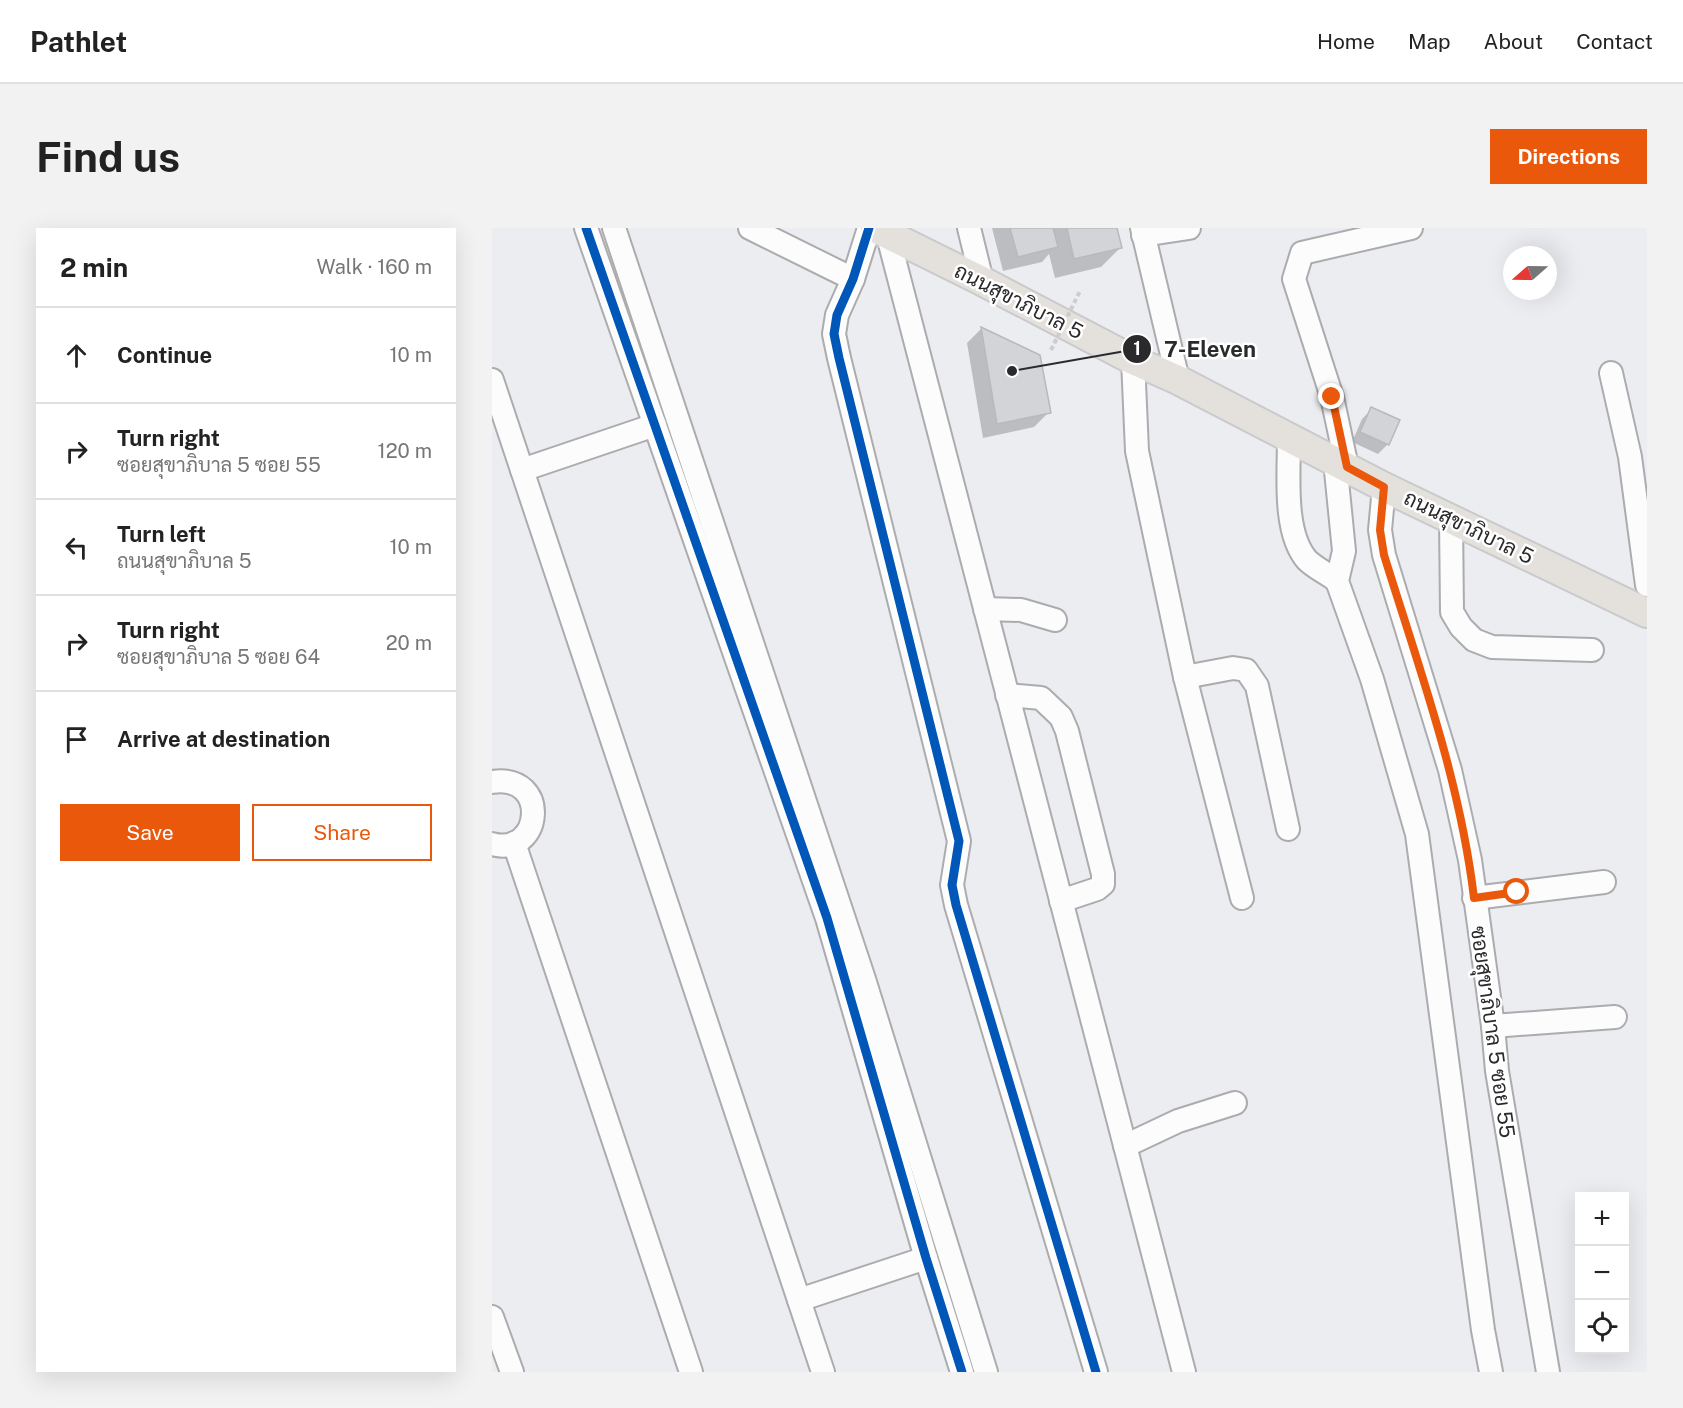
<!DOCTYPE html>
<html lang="en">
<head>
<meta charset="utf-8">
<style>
  :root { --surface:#fff; --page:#f2f2f2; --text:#222; --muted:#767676; --line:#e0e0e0; --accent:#ea580c }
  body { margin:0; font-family:"Public Sans",Sarabun,sans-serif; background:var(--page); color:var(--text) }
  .controls { position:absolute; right:18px; bottom:18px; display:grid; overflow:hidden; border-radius:0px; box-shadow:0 6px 24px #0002 }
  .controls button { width:54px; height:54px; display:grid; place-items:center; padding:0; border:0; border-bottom:2px solid var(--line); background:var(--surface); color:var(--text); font:30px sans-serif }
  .compass { position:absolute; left:1011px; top:18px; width:54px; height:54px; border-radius:50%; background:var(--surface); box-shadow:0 6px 24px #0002; rotate:250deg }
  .stop { position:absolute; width:18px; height:18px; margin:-14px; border:4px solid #ea580c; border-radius:50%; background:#fff }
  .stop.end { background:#ea580c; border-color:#fff; box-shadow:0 2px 6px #0008 }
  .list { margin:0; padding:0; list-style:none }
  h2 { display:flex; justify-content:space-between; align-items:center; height:78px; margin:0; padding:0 24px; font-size:26px }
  h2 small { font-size:20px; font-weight:400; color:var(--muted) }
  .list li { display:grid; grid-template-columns:39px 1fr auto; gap:18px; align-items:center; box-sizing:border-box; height:96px; padding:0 24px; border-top:2px solid var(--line) }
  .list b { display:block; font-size:22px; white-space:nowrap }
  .list p { margin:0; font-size:20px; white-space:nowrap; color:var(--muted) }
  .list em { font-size:20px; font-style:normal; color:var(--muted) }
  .actions { display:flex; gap:12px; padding:18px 24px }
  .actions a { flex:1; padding:14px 0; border:2px solid var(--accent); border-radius:0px; text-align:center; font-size:21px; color:var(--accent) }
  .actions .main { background:var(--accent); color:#fff }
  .icon { flex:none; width:33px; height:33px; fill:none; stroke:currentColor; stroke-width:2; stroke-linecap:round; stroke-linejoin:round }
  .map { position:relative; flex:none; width:1155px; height:1144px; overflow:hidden; border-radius:0px }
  header { display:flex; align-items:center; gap:36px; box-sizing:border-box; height:84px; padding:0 30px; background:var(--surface); border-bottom:2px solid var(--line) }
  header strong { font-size:28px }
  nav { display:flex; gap:33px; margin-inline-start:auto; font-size:21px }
  .intro { display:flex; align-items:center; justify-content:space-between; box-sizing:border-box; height:144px; padding:0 36px }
  h1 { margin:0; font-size:42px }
  .button { padding:15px 27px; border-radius:0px; background:var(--accent); color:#fff; font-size:21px; font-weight:700 }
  main { display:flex; gap:36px; padding:0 36px }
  aside { flex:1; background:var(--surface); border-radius:0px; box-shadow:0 6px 24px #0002 }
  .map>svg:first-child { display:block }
  .shadow { fill:#0003 }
  .building { fill:#d3d4d7; stroke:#b8b9bc; stroke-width:1.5 }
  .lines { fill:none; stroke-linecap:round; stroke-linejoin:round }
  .minor-casing { stroke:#acacaf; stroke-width:26 }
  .major-casing { stroke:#c9cacc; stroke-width:32 }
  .minor { stroke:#fcfcfd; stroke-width:22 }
  .major { stroke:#e4e1dd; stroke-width:28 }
  .path-bridge { stroke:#cdcdce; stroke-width:4; stroke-dasharray:4.5 3; stroke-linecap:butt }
  .cycleway-casing { stroke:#fff; stroke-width:13 }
  .cycleway { stroke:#0057b8; stroke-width:9 }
  .route { stroke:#ea580c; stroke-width:8 }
  .labels { text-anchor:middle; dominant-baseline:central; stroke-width:5; stroke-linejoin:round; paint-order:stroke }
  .street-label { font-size:21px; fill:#2a2a2d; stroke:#fff }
  .leader { fill:none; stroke:#2a2a2d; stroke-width:2 }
  .callout-dot { fill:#2a2a2d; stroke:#fff; stroke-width:2 }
  .mark-label { font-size:18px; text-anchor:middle; font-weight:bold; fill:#fff }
  .callout-label { font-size:22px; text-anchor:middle; font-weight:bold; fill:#2a2a2d; stroke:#fff; stroke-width:5; stroke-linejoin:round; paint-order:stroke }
</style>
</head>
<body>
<header>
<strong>Pathlet</strong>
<nav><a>Home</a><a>Map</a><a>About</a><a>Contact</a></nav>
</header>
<div class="intro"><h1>Find us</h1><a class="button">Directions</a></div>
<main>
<aside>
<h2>2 min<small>Walk · 160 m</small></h2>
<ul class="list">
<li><svg class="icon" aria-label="ahead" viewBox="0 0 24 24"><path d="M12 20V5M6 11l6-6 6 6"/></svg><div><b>Continue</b></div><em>10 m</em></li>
<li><svg class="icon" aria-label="right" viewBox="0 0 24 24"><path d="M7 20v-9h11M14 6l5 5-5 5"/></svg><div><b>Turn right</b><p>ซอยสุขาภิบาล 5 ซอย 55</p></div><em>120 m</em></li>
<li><svg class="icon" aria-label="left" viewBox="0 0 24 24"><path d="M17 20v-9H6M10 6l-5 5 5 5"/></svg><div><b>Turn left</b><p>ถนนสุขาภิบาล 5</p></div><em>10 m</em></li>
<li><svg class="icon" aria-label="right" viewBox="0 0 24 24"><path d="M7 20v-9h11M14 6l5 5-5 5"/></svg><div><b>Turn right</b><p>ซอยสุขาภิบาล 5 ซอย 64</p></div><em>20 m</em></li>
<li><svg class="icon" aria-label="arrive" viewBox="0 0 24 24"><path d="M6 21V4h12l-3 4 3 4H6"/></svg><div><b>Arrive at destination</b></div></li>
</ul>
<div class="actions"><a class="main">Save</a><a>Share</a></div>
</aside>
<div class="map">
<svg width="1155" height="1144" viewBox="0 0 1155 1144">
  <rect width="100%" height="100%" fill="#ecedf1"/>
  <!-- shadow -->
  <g class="shadow">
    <polygon points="500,0 624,0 629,19 609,39 563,50 557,26 550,34 511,43"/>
    <polygon points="489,101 546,128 557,184 542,199 491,210 475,115"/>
    <polygon points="880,181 896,216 886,226 860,214 870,191"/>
  </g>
  <!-- building -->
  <g class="building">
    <polygon points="518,0 561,0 566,19 526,29"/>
    <polygon points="575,0 625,0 630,20 582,31"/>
    <polygon points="489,99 548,127 559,185 505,196"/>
    <polygon points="879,179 908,192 897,217 868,204"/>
  </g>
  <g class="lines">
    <defs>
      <g id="minor">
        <polyline points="94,0 335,690 434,1030 470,1144"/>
        <polyline points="122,0 372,751 494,1144"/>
        <polyline points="258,0 361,51"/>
        <polyline points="377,0 361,51 345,87 342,106 347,130 467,613 460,657 464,677 604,1144"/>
        <polyline points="477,0 490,53"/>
        <polyline points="650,0 686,152"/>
        <polyline points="651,7 697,0"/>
        <polyline points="396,8 692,1144"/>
        <polyline points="641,132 645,223 693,449 750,670"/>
        <polyline points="1119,145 1138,229 1155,357"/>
        <polyline points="0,152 331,1144"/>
        <path d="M797 211C797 245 791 305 815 332 823 340 836 346 845 353"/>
        <polyline points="843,233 852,323 845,353 880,451 925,606 991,1102 999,1144"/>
        <polyline points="855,239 840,169 802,51 810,25 919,0"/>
        <polyline points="30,242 163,197"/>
        <polyline points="892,259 888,302 892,327 958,542 978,632 1001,798 1005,843 1056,1144"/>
        <polyline points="959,290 960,384 969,399 982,412 1000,419 1100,422"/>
        <polyline points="493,381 529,382 563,392"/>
        <polyline points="693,449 741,440 754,442 765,458 796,601"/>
        <polyline points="515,467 549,470 569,489 575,503 611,646 611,656 605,661 569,673"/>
        <path d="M0 554C59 545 50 630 0 616"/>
        <polyline points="22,615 199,1144"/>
        <polyline points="982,670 1112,654"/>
        <polyline points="1001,798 1123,789"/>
        <polyline points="633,918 686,893 743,875"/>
        <polyline points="307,1072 434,1030"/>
        <polyline points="0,1089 20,1144"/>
      </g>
      <polyline id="major" points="383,0 490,53 641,132 686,152 892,259 1155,385"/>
    </defs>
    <!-- minor casing -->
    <use href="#minor" class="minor-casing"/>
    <!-- major casing -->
    <use href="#major" class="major-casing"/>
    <!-- minor -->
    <use href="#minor" class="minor"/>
    <!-- major -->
    <use href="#major" class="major"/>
    <!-- path-bridge -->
    <polyline class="path-bridge" points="559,122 588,63"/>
    <defs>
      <g id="cycleway">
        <polyline points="94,0 335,690 434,1030 470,1144"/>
        <polyline points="377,0 361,51 345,87 342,106 347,130 467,613 460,657 464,677 604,1144"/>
      </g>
    </defs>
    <!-- cycleway casing -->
    <use href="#cycleway" class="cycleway-casing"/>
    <!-- cycleway -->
    <use href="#cycleway" class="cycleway"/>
  </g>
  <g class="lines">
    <!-- route -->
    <path class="route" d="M840 169 855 239 892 259 888 302 892 327C927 440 968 552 982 670L1025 664"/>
  </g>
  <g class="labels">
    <!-- street labels -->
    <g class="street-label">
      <text transform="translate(527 73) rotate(27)">ถนนสุขาภิบาล 5</text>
      <text transform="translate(977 299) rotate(26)">ถนนสุขาภิบาล 5</text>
      <text transform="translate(1001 804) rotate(82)">ซอยสุขาภิบาล 5 ซอย 55</text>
    </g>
  </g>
  <!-- callouts -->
  <path class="leader" d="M520 143L645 121"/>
  <g class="callout-dot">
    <circle cx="520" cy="143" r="6"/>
    <circle cx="645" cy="121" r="15"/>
  </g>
  <g class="mark-label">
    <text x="645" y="127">1</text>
  </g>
  <g class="callout-label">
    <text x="718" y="129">7-Eleven</text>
  </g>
</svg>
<div class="controls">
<button>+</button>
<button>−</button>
<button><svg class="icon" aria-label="locate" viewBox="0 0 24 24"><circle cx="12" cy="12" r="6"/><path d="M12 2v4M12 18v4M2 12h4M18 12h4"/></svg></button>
</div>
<svg class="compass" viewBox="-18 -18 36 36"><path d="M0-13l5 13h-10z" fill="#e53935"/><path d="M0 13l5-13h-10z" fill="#767676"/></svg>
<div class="stop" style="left:1025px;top:664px"></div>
<div class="stop end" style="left:840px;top:169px"></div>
</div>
</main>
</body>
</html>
